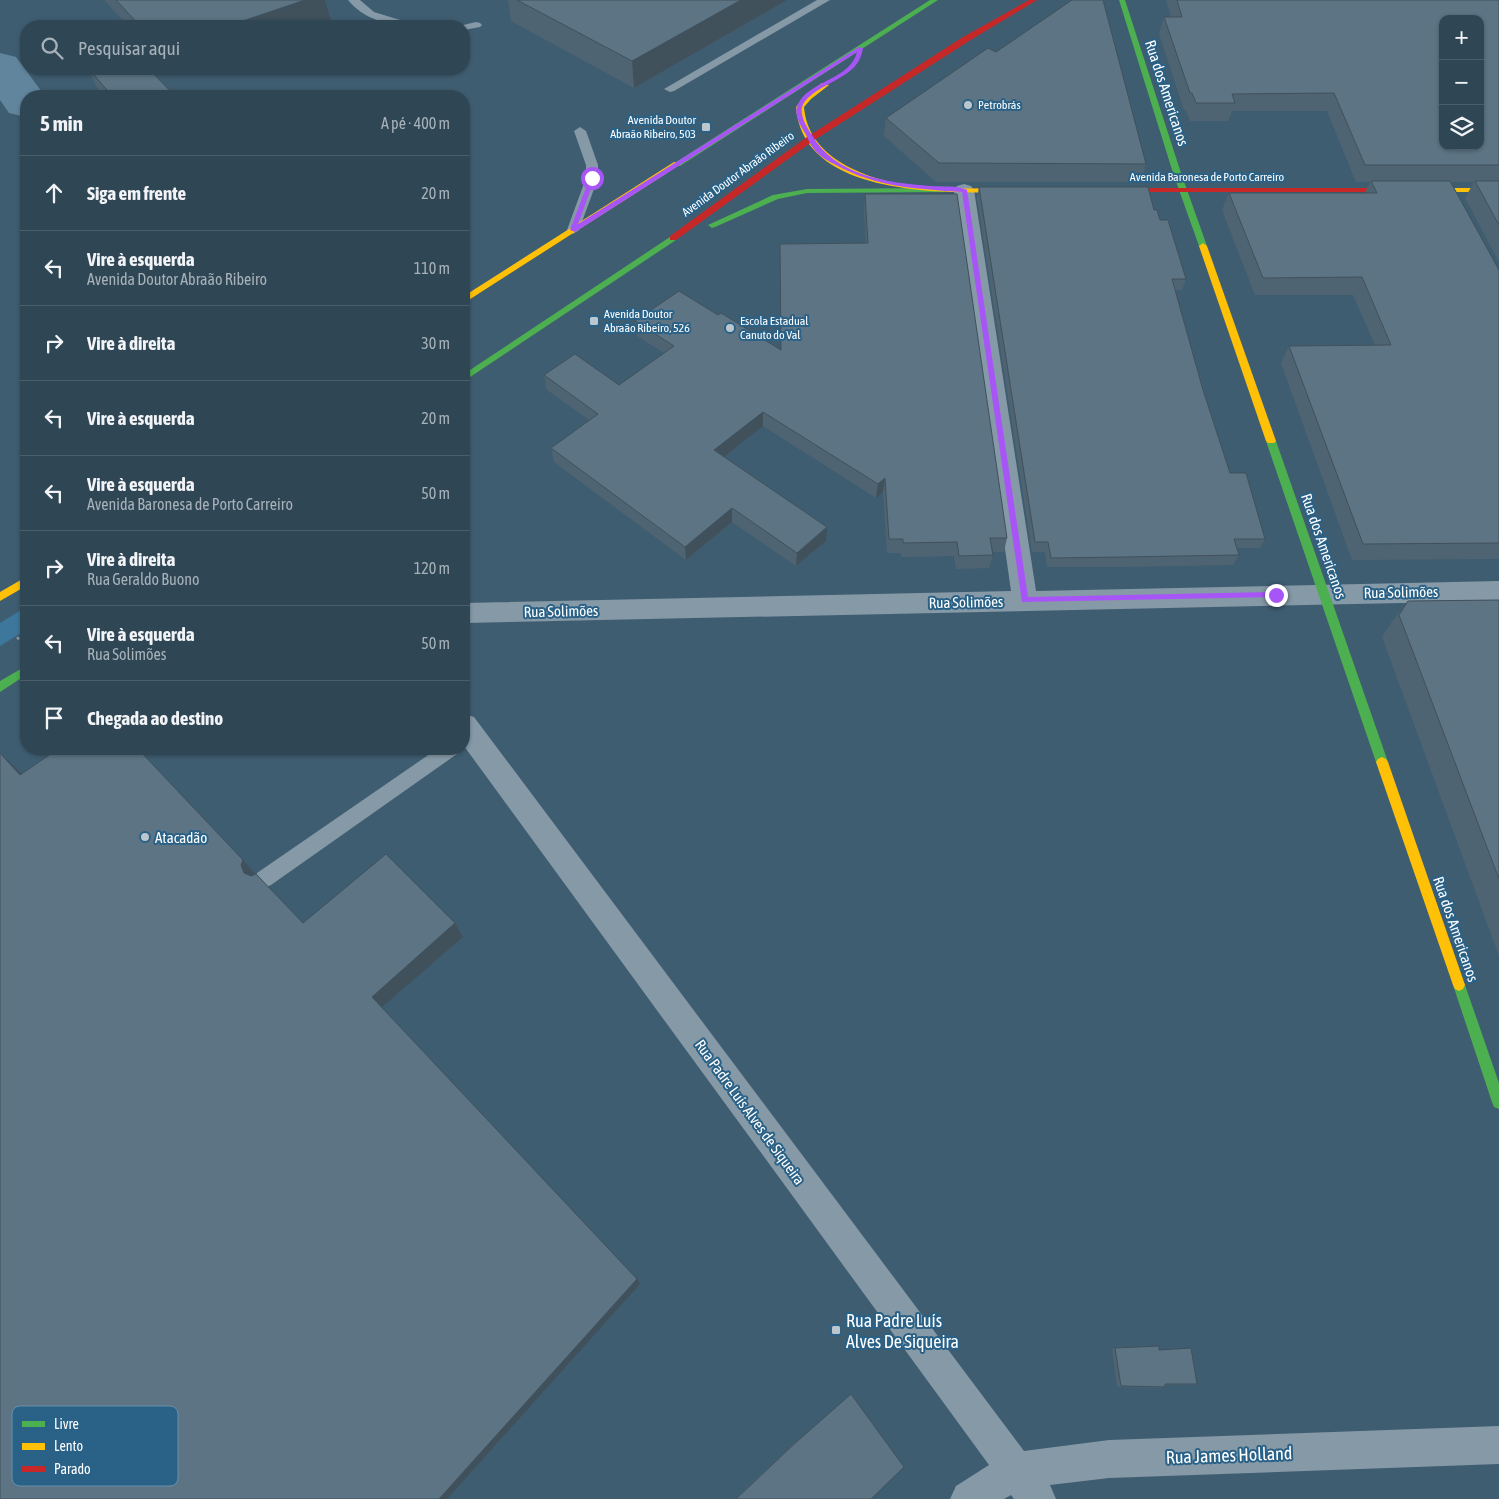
<!DOCTYPE html>
<html lang="pt">
<head>
<meta charset="utf-8">
<style>
  :root { --surface:#2f4655; --page:#374d5b; --text:#f1f3f6; --muted:#a7b1b9; --line:#4a5e6c }
  body { margin:0; font-family:"Asap Condensed",sans-serif; background:var(--page); color:var(--text) }
  .controls { position:absolute; right:15px; top:15px; display:grid; overflow:hidden; border-radius:10px; box-shadow:0 1px 4px #0004 }
  .controls button { width:45px; height:45px; display:grid; place-items:center; padding:0; border:0; border-bottom:1px solid var(--line); background:var(--surface); color:var(--text); font:25px sans-serif }
  .stop { position:absolute; width:15px; height:15px; margin:-11px; border:4px solid #a855f7; border-radius:50%; background:#fff }
  .stop.end { background:#a855f7; border-color:#fff; box-shadow:0 1px 5px #0008 }
  .list { margin:0; padding:0; list-style:none }
  h2 { display:flex; justify-content:space-between; align-items:center; height:65px; margin:0; padding:0 20px; font-size:21px }
  h2 small { font-size:16px; font-weight:400; color:var(--muted) }
  .list li { display:grid; grid-template-columns:32px 1fr auto; gap:15px; align-items:center; box-sizing:border-box; height:75px; padding:0 20px; border-top:1px solid var(--line) }
  .list b { display:block; font-size:19px; white-space:nowrap }
  .list p { margin:0; font-size:16px; white-space:nowrap; color:var(--muted) }
  .list em { font-size:16px; font-style:normal; color:var(--muted) }
  .icon { flex:none; width:28px; height:28px; fill:none; stroke:currentColor; stroke-width:2; stroke-linecap:round; stroke-linejoin:round }
  .map { position:relative; flex:none; width:1499px; height:1499px; overflow:hidden }
  .search { position:absolute; background:var(--surface); box-shadow:0 1px 4px #0004; left:20px; top:20px; width:450px; height:55px; display:flex; align-items:center; gap:12px; box-sizing:border-box; padding:0 18px; border-radius:20px; color:var(--muted); font-size:19px }
  .panel { position:absolute; background:var(--surface); box-shadow:0 1px 4px #0004; left:20px; top:90px; width:450px; height:665px; border-radius:20px }
  .map>svg:first-child { display:block }
  .green { fill:#3e779c }
  .lines { fill:none; stroke-linecap:round; stroke-linejoin:round }
  .river { fill:#62859e; fill-rule:evenodd }
  .path { stroke:#8699a7; stroke-width:3; stroke-dasharray:2.5 4; stroke-linecap:butt }
  .lane { fill:#8699a7; fill-rule:evenodd }
  .street { fill:#8699a7; fill-rule:evenodd }
  .fast { fill:#4caf50; fill-rule:evenodd }
  .slow { fill:#ffc107; fill-rule:evenodd }
  .jam { fill:#c62828; fill-rule:evenodd }
  .wall { fill:#4f6472 }
  .shaded-wall { fill:#40515c }
  .building { fill:#5c7484; stroke:#40515c; fill-rule:evenodd }
  .route { fill:#a855f7 }
  .poi-dot { fill:#bcc6cd; stroke:#296187; stroke-width:2 }
  .labels { text-anchor:middle; dominant-baseline:central; stroke-width:4; stroke-linejoin:round; paint-order:stroke }
  .far-poi-label { font-size:12px; fill:#fff; stroke:#296187; text-anchor:start }
  .far-street-label { font-size:12px; fill:#fff; stroke:#296187 }
  .street-label { font-size:15px; fill:#fff; stroke:#296187 }
  .poi-label { font-size:15px; fill:#fff; stroke:#296187; text-anchor:start }
  .near-poi-label { font-size:18px; fill:#fff; stroke:#296187; text-anchor:start }
  .near-street-label { font-size:18px; fill:#fff; stroke:#296187 }
  .key { fill:#296187; stroke:#6990ab; stroke-width:1 }
  .key-label { font-size:14px; fill:#fff }
</style>
</head>
<body>
<div class="map">
<svg width="1499" height="1499" viewBox="0 0 1499 1499">
  <rect width="100%" height="100%" fill="#3f5d71"/>
  <!-- green -->
  <polygon class="green" points="26,607 26,630 0,646 0,623"/>
  <g class="lines">
    <!-- river -->
    <polygon class="river" points="0,53 16,57 45,96 26,96 26,117 9,113 0,100"/>
    <!-- path -->
    <polyline class="path" points="17,639 26,633"/>
    <!-- lane -->
    <g class="lane">
      <path d="M348 0H360L374 12 413 24 415 26C391 27 363 19 348 0Z"/>
      <polygon points="817,0 830,0 674,91 670,92 664,89"/>
      <polygon points="476,22 480,23 482,25 480,27 464,30 464,26 459,26"/>
      <polygon points="580,127 586,131 598,165 598,178 579,230 573,234 567,230 586,178 586,165 574,131"/>
      <polygon points="437,749 460,749 457,754 271,885 264,888 257,885 255,879 257,873"/>
    </g>
    <!-- street -->
    <g class="street">
      <polygon points="964,184 971,186 974,190 1036,591 1499,581 1499,601 464,623 464,603 1011,591 954,190 957,186"/>
      <polygon points="464,714 474,717 1024,1451 1109,1440 1499,1426 1499,1464 1109,1478 1050,1485 1056,1499 1014,1499 1011,1495 1004,1499 950,1499 956,1486 989,1465 464,746"/>
    </g>
    <!-- fast -->
    <g class="fast">
      <polygon points="930,0 938,0 680,166 673,164"/>
      <polygon points="1119,0 1125,0 1181,173 1207,246 1206,248 1203,249 1199,246 1173,173"/>
      <polygon points="941,188 944,188 944,192 807,193 778,199 715,227 712,228 708,225 773,195 807,189"/>
      <polygon points="673,235 676,236 676,240 464,381 464,374"/>
      <polygon points="1271,438 1276,441 1388,762 1386,765 1382,767 1378,765 1376,762 1266,441"/>
      <polygon points="26,666 26,675 0,692 0,681"/>
      <polygon points="1459,979 1463,981 1465,985 1499,1083 1499,1109 1494,1107 1492,1102 1453,985 1455,981"/>
    </g>
    <!-- slow -->
    <g class="slow">
      <path d="M822 83 829 85 811 99 804 107C806 132 820 149 840 162 892 194 956 188 1015 188L1019 190 1015 192C950 193 803 199 796 107L805 95Z"/>
      <polygon points="674,162 681,164 464,303 464,296"/>
      <polygon points="1413,188 1499,188 1499,192 1416,192 1412,190"/>
      <polygon points="1203,243 1207,246 1276,441 1274,443 1268,443 1266,441 1199,246"/>
      <polygon points="26,577 26,586 0,601 0,592"/>
      <polygon points="1382,757 1386,759 1388,762 1465,985 1463,989 1459,991 1455,989 1453,985 1376,762 1378,759"/>
    </g>
    <!-- jam -->
    <g class="jam">
      <polygon points="1029,0 1037,0 969,41 813,141 676,240 670,240 670,236 807,137 963,37"/>
      <polygon points="1108,188 1416,188 1420,190 1416,192 1108,192"/>
    </g>
  </g>
  <!-- wall -->
  <g class="wall">
    <polygon points="104,0 325,0 331,20 314,26 128,26"/>
    <polygon points="508,0 787,0 634,88 511,21"/>
    <polygon points="1166,0 1499,0 1499,262 1465,198 1474,182 1451,182 1499,270 1499,559 1352,560 1281,363 1289,346 1375,345 1353,295 1255,295 1222,210 1229,193 1365,193 1370,182 1356,182 1327,111 1232,111 1228,121 1190,121 1186,110 1184,110 1159,34 1164,17 1171,17"/>
    <polygon points="996,52 1146,164 1141,182 936,182 884,136 886,118"/>
    <polygon points="88,69 175,96 104,96 98,89"/>
    <polygon points="166,69 193,69 172,76"/>
    <polygon points="979,187 1154,210 1160,220 1186,279 1182,290 1175,290 1203,390 1230,473 1265,539 1260,548 1237,548 1239,555 1233,565 1120,567 1047,567 1045,552 1032,552 977,198"/>
    <polygon points="865,194 1007,538 1004,552 992,552 993,555 989,568 956,569 954,556 901,557 901,553 887,553 883,492 876,498 763,426 724,456 826,541 796,566 732,522 686,560 554,462 551,448 589,420 547,390 544,375 619,385 664,353 637,336 635,321 718,315 781,350 780,244 866,243 864,209"/>
    <polygon points="1499,600 1499,956 1382,637 1391,623 1408,601"/>
    <polygon points="1115,1348 1159,1350 1197,1384 1193,1385 1165,1385 1165,1387 1161,1388 1117,1387 1112,1349"/>
    <polygon points="851,1394 871,1499 735,1499 791,1446"/>
  </g>
  <!-- shaded-wall -->
  <g class="shaded-wall">
    <polygon points="305,0 325,0 331,20 314,26 228,26"/>
    <polygon points="741,0 787,0 634,88 632,61"/>
    <polygon points="169,69 193,69 172,76"/>
    <polygon points="763,412 763,426 715,464 714,450"/>
    <polygon points="885,478 883,492 876,498 878,484"/>
    <polygon points="732,508 732,522 686,560 685,547"/>
    <polygon points="827,527 826,541 796,566 797,553"/>
    <polygon points="0,753 13,765 37,791 20,775"/>
    <polygon points="243,860 255,874 253,880 244,873 241,865"/>
    <polygon points="455,923 463,937 381,1008 372,997"/>
    <polygon points="637,1279 640,1284 447,1499 439,1499"/>
  </g>
  <!-- building -->
  <g class="building">
    <polygon points="116,0 305,0 228,26 140,26"/>
    <polygon points="517,0 741,0 632,61"/>
    <polygon points="1072,0 1103,0 1146,164 939,163 886,118 988,48 996,52"/>
    <path d="M1177 0H1499V165H1365L1334 93 1232 94 1235 103H1196L1192 93H1190L1164 17H1182ZM1443 19H1480V146H1443Z"/>
    <polygon points="89,69 149,69 175,96 112,96"/>
    <polygon points="1371,181 1450,181 1499,270 1499,543 1363,544 1289,346 1391,345 1362,277 1263,278 1229,193 1377,193"/>
    <polygon points="1475,181 1499,181 1499,225"/>
    <polygon points="979,187 1148,187 1154,210 1157,210 1160,220 1168,220 1186,279 1172,279 1203,390 1230,473 1246,473 1265,539 1234,539 1239,555 1124,557 1051,558 1048,542 1035,542"/>
    <polygon points="865,194 957,194 1007,538 990,538 993,555 959,556 957,542 903,543 903,539 889,539 885,478 878,484 763,412 714,450 827,527 797,553 732,508 685,547 551,448 598,414 544,375 575,354 619,385 674,346 635,321 679,291 718,315 721,313 781,350 780,244 868,243"/>
    <polygon points="1499,600 1499,879 1399,615 1408,601"/>
    <polygon points="58,749 138,749 243,860 241,865 244,873 251,876 256,874 303,923 386,854 455,923 372,997 637,1279 439,1499 0,1499 0,753 20,775"/>
    <polygon points="1159,1346 1159,1350 1191,1348 1197,1384 1165,1384 1165,1387 1121,1386 1115,1348"/>
    <polygon points="851,1394 904,1467 871,1499 736,1499 792,1446"/>
  </g>
  <!-- route -->
  <path class="route" d="M859 47 863 48C862 54 860 60 856 65 845 80 808 89 802 107 800 116 807 128 812 135 834 175 888 183 930 186 941 187 958 185 967 190L1028 597 1276 592 1278 593V597L1022 602 962 192C917 189 876 187 836 165 828 161 820 157 814 149 810 145 808 138 805 133 800 125 793 113 798 104 809 81 851 79 857 52L575 232 570 230 590 177 595 178 578 224Z"/>
  <!-- markers -->
  <g class="poi-dot">
    <circle cx="968" cy="105" r="5"/>
    <rect x="701" y="122" width="10" height="10" rx="2.5"/>
    <rect x="589" y="316" width="10" height="10" rx="2.5"/>
    <circle cx="730" cy="328" r="5"/>
    <circle cx="145" cy="837" r="5"/>
    <rect x="831" y="1325" width="10" height="10" rx="2.5"/>
  </g>
  <g class="labels">
    <!-- far-poi labels -->
    <g class="far-poi-label">
      <text x="978" y="105">Petrobrás</text>
      <text x="696" y="120" text-anchor="end">Avenida Doutor<tspan x="696" dy="14">Abraão Ribeiro, 503</tspan></text>
      <text x="604" y="314">Avenida Doutor<tspan x="604" dy="14">Abraão Ribeiro, 526</tspan></text>
      <text x="740" y="321">Escola Estadual<tspan x="740" dy="14">Canuto do Val</tspan></text>
    </g>
    <!-- far-street labels -->
    <g class="far-street-label">
      <text transform="translate(738 174) rotate(-36)">Avenida Doutor Abraão Ribeiro</text>
      <text x="1207" y="177">Avenida Baronesa de Porto Carreiro</text>
    </g>
    <!-- street labels -->
    <g class="street-label">
      <text transform="translate(1167 93) rotate(72)">Rua dos Americanos</text>
      <text transform="translate(1324 546) rotate(71)">Rua dos Americanos</text>
      <text transform="translate(1401 592) rotate(-1)">Rua Solimões</text>
      <text transform="translate(966 602) rotate(-1)">Rua Solimões</text>
      <text transform="translate(561 611) rotate(-1)">Rua Solimões</text>
      <text transform="translate(1456 929) rotate(71)">Rua dos Americanos</text>
      <text transform="translate(750 1112) rotate(54)">Rua Padre Luís Alves de Siqueira</text>
    </g>
    <!-- poi labels -->
    <g class="poi-label">
      <text x="155" y="837">Atacadão</text>
    </g>
    <!-- near-poi labels -->
    <g class="near-poi-label">
      <text x="846" y="1320">Rua Padre Luís<tspan x="846" dy="21">Alves De Siqueira</tspan></text>
    </g>
    <!-- near-street labels -->
    <g class="near-street-label">
      <text transform="translate(1229 1455) rotate(-2)">Rua James Holland</text>
    </g>
  </g>
  <!-- legend -->
  <rect x="12" y="1406" width="166" height="80" rx="8" class="key"/>
  <rect x="22" y="1421" width="23" height="6" fill="#4caf50"/>
  <rect x="22" y="1443" width="23" height="7" fill="#ffc107"/>
  <rect x="22" y="1466" width="23" height="6" fill="#c62828"/>
  <g class="key-label">
    <text x="54" y="1429">Livre</text>
    <text x="54" y="1451">Lento</text>
    <text x="54" y="1474">Parado</text>
  </g>
</svg>
<div class="controls">
<button>+</button>
<button>−</button>
<button><svg class="icon" aria-label="layers" viewBox="0 0 24 24"><path d="M12 4l9 5-9 5-9-5zM3 14l9 5 9-5"/></svg></button>
</div>
<div class="stop" style="left:592px;top:178px"></div>
<div class="stop end" style="left:1276px;top:595px"></div>
<div class="search"><svg class="icon" aria-label="search" viewBox="0 0 24 24"><circle cx="10" cy="10" r="6"/><path d="M15 15l6 6"/></svg>Pesquisar aqui</div>
<section class="panel">
<h2>5 min<small>A pé · 400 m</small></h2>
<ul class="list">
<li><svg class="icon" aria-label="ahead" viewBox="0 0 24 24"><path d="M12 20V5M6 11l6-6 6 6"/></svg><div><b>Siga em frente</b></div><em>20 m</em></li>
<li><svg class="icon" aria-label="left" viewBox="0 0 24 24"><path d="M17 20v-9H6M10 6l-5 5 5 5"/></svg><div><b>Vire à esquerda</b><p>Avenida Doutor Abraão Ribeiro</p></div><em>110 m</em></li>
<li><svg class="icon" aria-label="right" viewBox="0 0 24 24"><path d="M7 20v-9h11M14 6l5 5-5 5"/></svg><div><b>Vire à direita</b></div><em>30 m</em></li>
<li><svg class="icon" aria-label="left" viewBox="0 0 24 24"><path d="M17 20v-9H6M10 6l-5 5 5 5"/></svg><div><b>Vire à esquerda</b></div><em>20 m</em></li>
<li><svg class="icon" aria-label="left" viewBox="0 0 24 24"><path d="M17 20v-9H6M10 6l-5 5 5 5"/></svg><div><b>Vire à esquerda</b><p>Avenida Baronesa de Porto Carreiro</p></div><em>50 m</em></li>
<li><svg class="icon" aria-label="right" viewBox="0 0 24 24"><path d="M7 20v-9h11M14 6l5 5-5 5"/></svg><div><b>Vire à direita</b><p>Rua Geraldo Buono</p></div><em>120 m</em></li>
<li><svg class="icon" aria-label="left" viewBox="0 0 24 24"><path d="M17 20v-9H6M10 6l-5 5 5 5"/></svg><div><b>Vire à esquerda</b><p>Rua Solimões</p></div><em>50 m</em></li>
<li><svg class="icon" aria-label="arrive" viewBox="0 0 24 24"><path d="M6 21V4h12l-3 4 3 4H6"/></svg><div><b>Chegada ao destino</b></div></li>
</ul>
</section>
</div>
</body>
</html>
